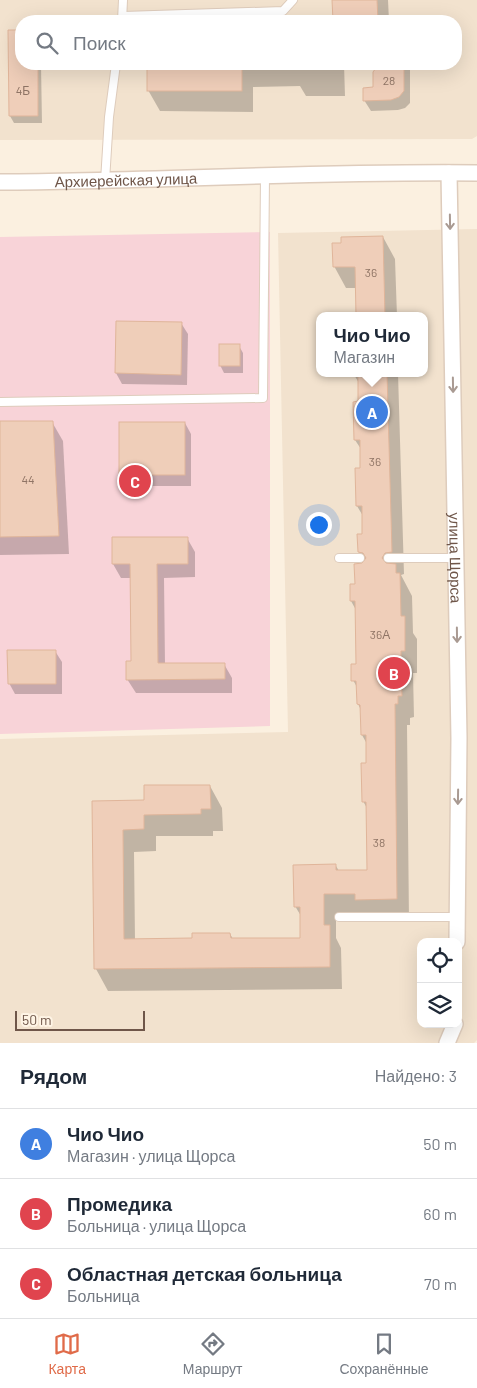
<!DOCTYPE html>
<html lang="ru">
<head>
<meta charset="utf-8">
<style>
  :root { --surface:#fff; --page:#f2f2f3; --text:#1f2937; --muted:#747a83; --line:#e0e1e3; --accent:#e06b49 }
  body { margin:0; font-family:Barlow,sans-serif; background:var(--page); color:var(--text) }
  .controls { position:absolute; right:15px; bottom:15px; display:grid; overflow:hidden; border-radius:10px; box-shadow:0 5px 20px #0002 }
  .controls button { width:45px; height:45px; display:grid; place-items:center; padding:0; border:0; border-bottom:1px solid var(--line); background:var(--surface); color:var(--text); font:25px sans-serif }
  .scale { position:absolute; left:15px; bottom:12px; width:130px; box-sizing:border-box; padding-left:5px; border:2px solid #6f5649; border-top:0; font-size:14px; line-height:18px; white-space:nowrap; color:#6f5649; -webkit-text-stroke:4px #fef4e5; paint-order:stroke }
  .you { position:absolute; left:318px; top:524px; width:18px; height:18px; margin:-12px; border:4px solid #fff; border-radius:50%; background:#1a73e8; box-shadow:0 0 0 8px #1a73e833 }
  .badge { display:grid; place-items:center; width:32px; height:32px; border-radius:50%; background:var(--accent); color:#fff; font-size:16px; font-weight:700 }
  .pin { position:absolute; translate:-50% -50%; border:2px solid #fff; box-shadow:0 1px 5px #0006 }
  .popup { position:absolute; left:316px; top:312px; width:112px; height:65px; box-sizing:border-box; display:grid; place-content:center; border-radius:10px; background:var(--surface); filter:drop-shadow(0 1px 4px #0005); font-size:16px; white-space:nowrap; color:var(--muted) }
  .popup b { font-size:19px; color:var(--text) }
  .popup::after { content:''; position:absolute; left:50%; top:100%; margin-left:-10px; border:10px solid transparent; border-top-color:var(--surface) }
  .list { margin:0; padding:0; list-style:none }
  h2 { display:flex; justify-content:space-between; align-items:center; height:65px; margin:0; padding:0 20px; font-size:21px }
  h2 small { font-size:16px; font-weight:400; color:var(--muted) }
  .list li { display:grid; grid-template-columns:32px 1fr auto; gap:15px; align-items:center; box-sizing:border-box; height:70px; padding:0 20px; border-top:1px solid var(--line) }
  .list b { display:block; font-size:19px; white-space:nowrap }
  .list p { margin:0; font-size:16px; white-space:nowrap; color:var(--muted) }
  .list em { font-size:16px; font-style:normal; color:var(--muted) }
  .icon { flex:none; width:28px; height:28px; fill:none; stroke:currentColor; stroke-width:2; stroke-linecap:round; stroke-linejoin:round }
  .map { position:relative; flex:none; width:477px; height:1043px; overflow:hidden }
  .search { position:absolute; background:var(--surface); box-shadow:0 5px 20px #0002; left:15px; right:15px; top:15px; height:55px; display:flex; align-items:center; gap:12px; box-sizing:border-box; padding:0 18px; border-radius:20px; color:var(--muted); font-size:19px }
  .sheet { height:275px; background:var(--surface) }
  nav { display:flex; justify-content:space-around; align-items:center; box-sizing:border-box; height:70px; border-top:1px solid var(--line); background:var(--surface); font-size:14px; color:var(--muted) }
  nav a { display:grid; justify-items:center; gap:2px }
  nav .on { color:var(--accent) }
  .map>svg:first-child { display:block }
  .residential { fill:#f2e2ce; fill-rule:evenodd }
  .medical { fill:#f8d3d8 }
  .shadow { fill:#0003 }
  .building { fill:#efceb9; stroke:#e0b59a }
  .lines { fill:none; stroke-linecap:round; stroke-linejoin:round }
  .service-casing { stroke:#deccbc; stroke-width:10 }
  .minor-casing { stroke:#deccbc; stroke-width:18 }
  .service { stroke:#fff; stroke-width:8 }
  .minor { stroke:#fff; stroke-width:15 }
  .oneway { stroke:#a99a92 }
  .labels { text-anchor:middle; dominant-baseline:central; stroke-width:5; stroke-linejoin:round; paint-order:stroke }
  .number-label { font-size:12px; fill:#8f7465 }
  .street-label { font-size:15px; fill:#6f5649; stroke:#fef4e5 }
</style>
</head>
<body>
<div class="map">
<svg width="477" height="1043" viewBox="0 0 477 1043">
  <rect width="100%" height="100%" fill="#fbf0e0"/>
  <!-- residential -->
  <g class="residential">
    <path d="M0 0H477V136L472 139 0 140ZM21 21H456V64H21Z"/>
    <path d="M477 229V1040L474 1043H0V739L288 732 278 233ZM320 316H424V373H320ZM421 942H458V1024H421Z"/>
  </g>
  <!-- medical -->
  <polygon class="medical" points="270,232 270,726 0,734 0,237"/>
  <!-- shadow -->
  <g class="shadow">
    <polygon points="333,0 388,0 389,21 334,21"/>
    <polygon points="9,31 21,31 21,64 41,64 42,123 14,123 10,116"/>
    <polygon points="148,64 344,64 345,96 306,96 300,86 253,87 253,112 160,111 148,90"/>
    <polygon points="380,64 410,64 410,103 405,108 398,110 371,111 364,100 375,88 374,72"/>
    <polygon points="383,237 395,259 397,316 357,316 357,288 346,288 334,266"/>
    <polygon points="181,323 188,334 187,385 122,384 116,373"/>
    <polygon points="239,346 243,353 243,373 224,373 220,365"/>
    <polygon points="353,373 398,373 404,574 401,575 412,596 413,633 417,639 417,673 413,673 414,717 410,718 410,725 407,725 409,921 368,921 365,915 336,916 336,938 341,948 342,989 108,991 96,969 94,802 145,801 210,786 222,808 223,831 213,831 213,836 156,836 156,851 134,852 135,940 193,939 230,934 233,939 301,939 301,916 295,906 336,866 339,871 368,871 368,810 363,801 367,764 367,744 362,735 361,710 358,704 358,689 353,680 357,665 356,610 351,601 365,562 359,552 363,535 363,516 357,506 361,469 361,449 355,440 359,403 359,383"/>
    <polygon points="0,422 52,422 63,441 69,554 0,555"/>
    <polygon points="185,423 191,434 191,486 126,486 120,475"/>
    <polygon points="187,538 195,552 195,577 164,578 165,664 224,664 232,678 232,693 136,693 127,679 133,663 132,578 121,578 113,564"/>
    <polygon points="55,651 62,662 62,694 15,694 9,683"/>
  </g>
  <!-- building -->
  <g class="building">
    <polygon points="332,0 377,0 378,21 333,21"/>
    <polygon points="8,30 21,30 21,64 38,64 38,116 9,116"/>
    <rect x="147" y="64" width="95" height="27"/>
    <polygon points="379,64 404,64 404,91 399,97 391,100 363,101 363,88 373,87 373,72"/>
    <polygon points="383,236 385,316 356,316 355,267 333,267 332,243 341,243 341,237"/>
    <polygon points="116,321 182,322 181,375 115,373"/>
    <rect x="219" y="344" width="21" height="22"/>
    <polygon points="358,373 387,373 392,552 385,553 382,558 386,563 396,564 396,573 400,573 401,616 405,616 405,651 401,651 402,696 398,696 398,704 395,704 397,899 355,900 355,894 324,894 324,925 330,925 330,967 94,969 92,801 144,800 144,785 210,785 211,809 201,809 201,814 144,815 144,829 123,830 124,939 192,938 192,933 230,933 231,938 300,938 300,907 294,907 293,865 336,864 336,870 367,870 366,802 362,802 361,763 366,763 366,735 361,735 360,705 357,704 356,681 351,681 351,664 356,664 355,601 350,601 350,584 355,584 354,564 362,563 366,558 363,553 358,552 357,534 362,534 362,506 356,506 355,468 360,468 360,440 354,440 353,402 358,401"/>
    <polygon points="0,421 53,421 59,536 0,537"/>
    <rect x="119" y="422" width="66" height="53"/>
    <polygon points="112,537 188,537 188,564 157,564 158,663 225,663 225,679 126,680 126,661 131,661 130,564 112,564"/>
    <polygon points="7,650 56,650 56,684 8,684"/>
  </g>
  <g class="lines">
    <defs>
      <g id="service">
        <polyline points="123,16 283,11 293,0"/>
        <polyline points="122,21 123,0"/>
        <polyline points="105,181 109,117 116,64"/>
        <polyline points="0,402 263,398 265,175"/>
        <polyline points="339,558 360,558"/>
        <polyline points="388,558 456,558"/>
        <polyline points="339,917 456,917"/>
      </g>
      <g id="minor">
        <path id="s1" d="M449 173 459 738 457 942"/>
        <path id="s2" d="M0 182C159 181 318 171 477 173"/>
        <polyline points="447,1043 455,1024"/>
      </g>
    </defs>
    <!-- service casing -->
    <use href="#service" class="service-casing"/>
    <!-- minor casing -->
    <use href="#minor" class="minor-casing"/>
    <!-- service -->
    <use href="#service" class="service"/>
    <!-- minor -->
    <use href="#minor" class="minor"/>
  </g>
  <!-- one-way arrows -->
  <defs><path id="oneway-shaft" d="M-6 0H5M1.5-3L5.5 0L1.5 3" fill="none" stroke-width="1.6" stroke-linecap="round" stroke-linejoin="round" transform="scale(1.25)"/></defs>
  <g class="oneway">
    <use href="#oneway-shaft" transform="translate(450 222) rotate(89)"/>
    <use href="#oneway-shaft" transform="translate(453 385) rotate(89)"/>
    <use href="#oneway-shaft" transform="translate(457 635) rotate(89)"/>
    <use href="#oneway-shaft" transform="translate(458 797) rotate(91)"/>
  </g>
  <g class="labels">
    <!-- number labels -->
    <g class="number-label">
      <text x="389" y="80">28</text>
      <text x="23" y="90">4Б</text>
      <text x="371" y="272">36</text>
      <text x="375" y="461">36</text>
      <text x="28" y="479">44</text>
      <text x="380" y="634">36А</text>
      <text x="379" y="842">38</text>
    </g>
    <!-- street labels -->
    <g class="street-label">
      <text stroke="none"><textPath href="#s2" startOffset="126">Архиерейская улица</textPath></text>
      <text stroke="none"><textPath href="#s1" startOffset="385">улица Щорса</textPath></text>
    </g>
  </g>
</svg>
<div class="controls">
<button><svg class="icon" aria-label="locate" viewBox="0 0 24 24"><circle cx="12" cy="12" r="6"/><path d="M12 2v4M12 18v4M2 12h4M18 12h4"/></svg></button>
<button><svg class="icon" aria-label="layers" viewBox="0 0 24 24"><path d="M12 4l9 5-9 5-9-5zM3 14l9 5 9-5"/></svg></button>
</div>
<div class="scale">50 m</div>
<div class="you"></div>
<div class="pin badge" style="left:372px;top:412px;background:#3f7fe0">A</div>
<div class="popup"><b>Чио Чио</b>Магазин</div>
<div class="pin badge" style="left:394px;top:673px;background:#e0444e">B</div>
<div class="pin badge" style="left:135px;top:481px;background:#e0444e">C</div>
<div class="search"><svg class="icon" aria-label="search" viewBox="0 0 24 24"><circle cx="10" cy="10" r="6"/><path d="M15 15l6 6"/></svg>Поиск</div>
</div>
<section class="sheet">
<h2>Рядом<small>Найдено: 3</small></h2>
<ul class="list">
<li><span class="badge" style="background:#3f7fe0">A</span><div><b>Чио Чио</b><p>Магазин · улица Щорса</p></div><em>50 m</em></li>
<li><span class="badge" style="background:#e0444e">B</span><div><b>Промедика</b><p>Больница · улица Щорса</p></div><em>60 m</em></li>
<li><span class="badge" style="background:#e0444e">C</span><div><b>Областная детская больница</b><p>Больница</p></div><em>70 m</em></li>
</ul>
</section>
<nav>
<a class="on"><svg class="icon" aria-label="map" viewBox="0 0 24 24"><path d="M3 6l6-2 6 2 6-2v14l-6 2-6-2-6 2zM9 4v14M15 6v14"/></svg>Карта</a>
<a><svg class="icon" aria-label="directions" viewBox="0 0 24 24"><path d="M12 3l9 9-9 9-9-9zM9 14v-3h6M13 9l2 2-2 2"/></svg>Маршрут</a>
<a><svg class="icon" aria-label="saved" viewBox="0 0 24 24"><path d="M7 4h10v16l-5-4-5 4z"/></svg>Сохранённые</a>
</nav>
</body>
</html>
